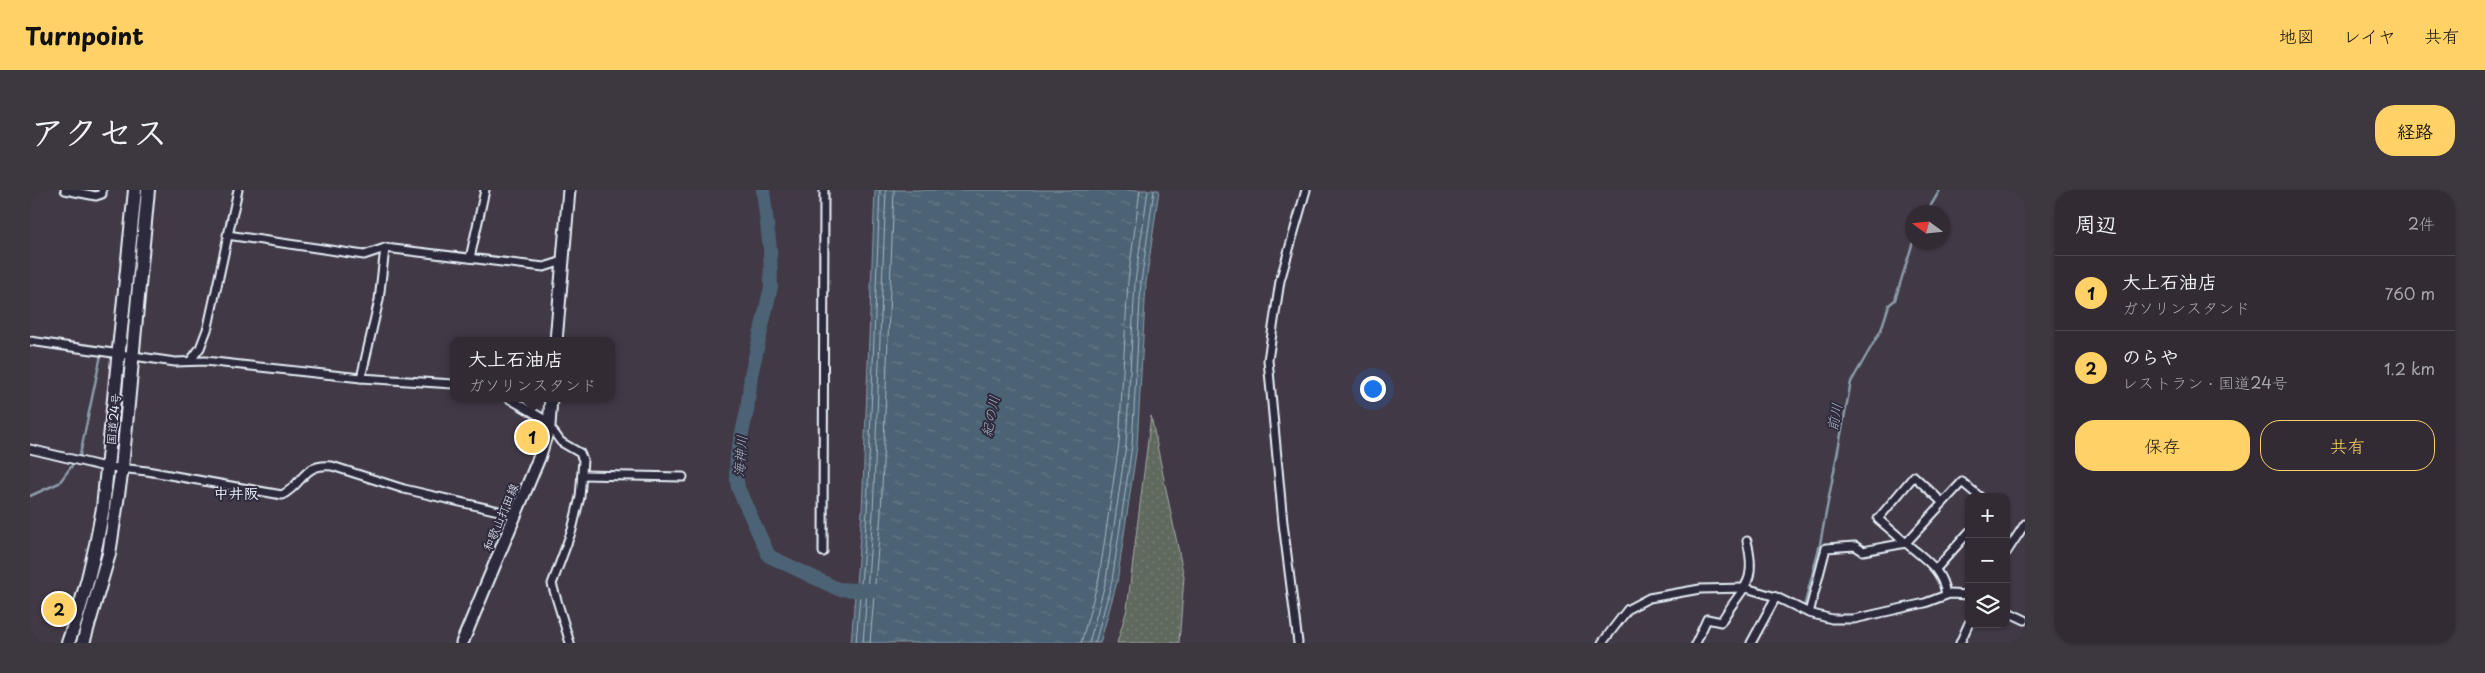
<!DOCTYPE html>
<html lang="ja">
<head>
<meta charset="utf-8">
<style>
  :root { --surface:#322b34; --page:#3d3740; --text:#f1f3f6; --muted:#a8a7ac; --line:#4d474f; --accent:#ffd166 }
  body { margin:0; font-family:"Playpen Sans","Klee One",sans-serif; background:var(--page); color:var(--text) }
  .controls { position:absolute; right:15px; bottom:15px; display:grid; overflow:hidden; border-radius:10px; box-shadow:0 1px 4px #0004 }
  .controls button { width:45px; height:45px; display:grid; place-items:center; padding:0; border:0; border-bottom:1px solid var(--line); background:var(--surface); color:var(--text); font:25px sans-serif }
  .compass { position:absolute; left:1875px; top:15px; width:45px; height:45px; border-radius:50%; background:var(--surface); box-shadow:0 1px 4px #0004; rotate:285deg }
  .you { position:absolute; left:1342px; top:198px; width:18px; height:18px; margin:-12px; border:4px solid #fff; border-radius:50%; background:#1a73e8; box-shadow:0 0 0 8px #1a73e833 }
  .badge { display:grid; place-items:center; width:32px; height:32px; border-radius:50%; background:var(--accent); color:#111; font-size:16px; font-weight:700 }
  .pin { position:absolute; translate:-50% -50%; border:2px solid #fff; box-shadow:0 1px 5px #0006 }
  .popup { position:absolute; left:420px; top:147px; width:165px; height:65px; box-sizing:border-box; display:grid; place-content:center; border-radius:10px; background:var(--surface); filter:drop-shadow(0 1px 4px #0005); font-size:16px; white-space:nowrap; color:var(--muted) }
  .popup b { font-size:19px; color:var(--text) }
  .popup::after { content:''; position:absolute; left:50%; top:100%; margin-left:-10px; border:10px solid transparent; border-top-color:var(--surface) }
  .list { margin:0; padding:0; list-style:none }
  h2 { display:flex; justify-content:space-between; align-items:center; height:65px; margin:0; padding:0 20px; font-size:21px }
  h2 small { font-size:16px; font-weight:400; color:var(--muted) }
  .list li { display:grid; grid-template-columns:32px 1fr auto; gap:15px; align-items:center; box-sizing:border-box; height:75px; padding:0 20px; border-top:1px solid var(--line) }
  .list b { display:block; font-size:19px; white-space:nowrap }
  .list p { margin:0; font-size:16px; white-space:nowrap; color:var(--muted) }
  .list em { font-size:16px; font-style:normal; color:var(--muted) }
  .actions { display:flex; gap:10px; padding:15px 20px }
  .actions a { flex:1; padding:11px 0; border:1px solid var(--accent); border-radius:20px; text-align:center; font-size:18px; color:var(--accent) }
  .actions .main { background:var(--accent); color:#111 }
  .icon { flex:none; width:28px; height:28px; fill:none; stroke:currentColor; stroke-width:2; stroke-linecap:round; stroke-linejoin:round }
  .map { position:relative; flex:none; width:1995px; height:453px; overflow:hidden; border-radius:20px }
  header { display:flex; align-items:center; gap:30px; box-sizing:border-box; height:70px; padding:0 25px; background:var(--accent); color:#111 }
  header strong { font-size:24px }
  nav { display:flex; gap:28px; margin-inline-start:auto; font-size:18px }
  .intro { display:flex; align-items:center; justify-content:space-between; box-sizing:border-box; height:120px; padding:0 30px }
  h1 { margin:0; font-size:35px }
  .button { padding:12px 22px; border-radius:20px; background:var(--accent); color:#111; font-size:18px; font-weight:700 }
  main { display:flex; gap:30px; padding:0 30px }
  aside { flex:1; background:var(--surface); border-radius:20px; box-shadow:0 1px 4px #0004 }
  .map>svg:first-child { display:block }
  .grass { fill:url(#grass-dots); stroke:#a4adaa }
  .water { fill:url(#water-ripples); stroke:#8a9ca9 }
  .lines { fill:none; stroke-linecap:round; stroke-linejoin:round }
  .shore { stroke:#a9b8c3; stroke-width:1 }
  .stream { stroke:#8a9ca9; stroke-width:2.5 }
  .river { stroke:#4b6374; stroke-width:14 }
  .street-casing { stroke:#e8f1f8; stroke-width:11 }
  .primary-casing { stroke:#e8f1f8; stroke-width:15 }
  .highway-casing { stroke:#e8f1f8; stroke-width:16 }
  .street { stroke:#2f2a3d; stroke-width:7 }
  .primary { stroke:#2f2a3d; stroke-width:11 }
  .highway { stroke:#2f2a3d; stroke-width:12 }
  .labels { text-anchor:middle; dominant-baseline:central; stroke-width:4; stroke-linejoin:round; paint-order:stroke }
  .street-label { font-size:12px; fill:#e8f1f8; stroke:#2f2a3d }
  .water-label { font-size:14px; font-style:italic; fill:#a9b8c3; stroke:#2f2a3d }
  .quarter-label { font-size:15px; font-weight:bold; fill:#e8f1f8; stroke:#2f2a3d }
</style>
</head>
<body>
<header>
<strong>Turnpoint</strong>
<nav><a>地図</a><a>レイヤ</a><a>共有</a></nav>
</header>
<div class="intro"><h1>アクセス</h1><a class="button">経路</a></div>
<main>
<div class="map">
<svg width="1995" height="453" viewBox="0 0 1995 453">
  <defs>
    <pattern id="grass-dots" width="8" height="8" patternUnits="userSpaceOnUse" patternTransform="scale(1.25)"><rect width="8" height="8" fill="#5f695d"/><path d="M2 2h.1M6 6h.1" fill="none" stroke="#767f75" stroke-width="1.8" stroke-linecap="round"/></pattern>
    <pattern id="water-ripples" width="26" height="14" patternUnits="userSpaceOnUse" patternTransform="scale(1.25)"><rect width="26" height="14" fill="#4b6374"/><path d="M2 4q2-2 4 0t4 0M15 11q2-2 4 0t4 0" fill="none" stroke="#657a89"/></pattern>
  </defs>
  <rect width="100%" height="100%" fill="#423946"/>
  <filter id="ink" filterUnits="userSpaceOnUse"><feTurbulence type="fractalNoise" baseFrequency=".02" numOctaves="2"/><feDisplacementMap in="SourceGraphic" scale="10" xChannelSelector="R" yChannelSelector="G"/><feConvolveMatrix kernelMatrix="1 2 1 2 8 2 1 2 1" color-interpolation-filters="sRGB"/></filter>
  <g filter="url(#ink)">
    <!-- grass -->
    <polygon class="grass" points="1121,226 1154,387 1149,453 1087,453 1097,419"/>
    <!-- water -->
    <polygon class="water" points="845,0 1129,0 1116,93 1107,256 1087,392 1070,453 821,453 832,322"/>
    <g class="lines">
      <!-- shore -->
      <g class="shore">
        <polyline points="826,453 837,322 850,0"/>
        <polyline points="833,453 843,323 856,0"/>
        <polyline points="840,453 851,323 864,0"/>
        <polyline points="1051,453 1069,388 1089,254 1098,91 1110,0"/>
        <polyline points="1059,453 1076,390 1096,255 1105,92 1118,0"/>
        <polyline points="1065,453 1082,391 1102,256 1111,92 1124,0"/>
      </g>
      <!-- stream -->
      <g class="stream">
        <polyline points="1897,22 1910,0"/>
        <polyline points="0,306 29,293 50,265 71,165"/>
        <polyline points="1774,417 1790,354 1821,192 1851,140 1859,115 1865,110 1883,52"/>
      </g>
      <!-- river -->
      <polyline class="river" points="733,0 740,59 741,97 721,185 717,221 707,265 706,283 708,298 739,366 808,399 844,401"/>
      <defs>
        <g id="street">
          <polyline points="35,0 66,6 72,4 72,0"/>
          <polyline points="197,45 334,65 355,58 514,77 533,71"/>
          <polyline points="440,68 455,0"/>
          <polyline points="0,151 145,172 175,171 331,188 423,194"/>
          <polyline points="161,170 170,158 178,137 208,0"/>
          <polyline points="331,188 349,110 355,58"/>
          <polyline points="478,208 519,232"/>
          <polyline points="519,236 531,252 550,263 553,270 550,307 542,340 522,394 540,453"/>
          <path d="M0 259 71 276 117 281 252 305C274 294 272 273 302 276L374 299 486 325"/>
          <polyline points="552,285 653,287"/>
          <polyline points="1913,313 1884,286 1848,329 1876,353 1932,292 1950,307"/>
          <polyline points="793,362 794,0"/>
          <polyline points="1976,363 1995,334"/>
          <polyline points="1906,379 1939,342"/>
          <polyline points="1976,421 1995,430"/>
          <path d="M1779 423 1796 358 1825 356 1833 361 1876 353C1895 370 1912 378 1916 405"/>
          <polyline points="1268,453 1253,333 1238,170 1250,91 1276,0"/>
          <polyline points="1572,453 1598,419 1619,408 1670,399 1716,398 1746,407 1779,423 1802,429 1824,429 1895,413 1919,404 1939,405"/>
          <path d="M1666 453 1677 429 1691 432C1711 397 1728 396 1717 351"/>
          <polyline points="1721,453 1746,407"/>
          <polyline points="1930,453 1939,433"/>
        </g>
        <g id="primary">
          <polyline points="526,151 539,0"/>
          <polyline points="432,453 509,268 519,236 521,208"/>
        </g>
        <g id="highway">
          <path d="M38 453C54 409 65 365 73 318L105 0"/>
          <polyline points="53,453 79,364 92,278 118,0"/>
        </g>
      </defs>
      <!-- street casing -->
      <use href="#street" class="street-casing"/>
      <!-- primary casing -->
      <use href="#primary" class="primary-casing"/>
      <!-- highway casing -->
      <use href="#highway" class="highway-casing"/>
      <!-- street -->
      <use href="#street" class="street"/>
      <!-- primary -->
      <use href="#primary" class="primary"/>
      <!-- highway -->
      <use href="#highway" class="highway"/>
    </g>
  </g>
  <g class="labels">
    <!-- street labels -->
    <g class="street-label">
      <text transform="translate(83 229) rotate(-84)">国道24号</text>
      <text transform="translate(470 327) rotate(-67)">和歌山打田線</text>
    </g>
    <!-- water labels -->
    <g class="water-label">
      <text transform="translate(960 226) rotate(-78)">紀の川</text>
      <text transform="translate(1804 227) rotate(-79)">前川</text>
      <text transform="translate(710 266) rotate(-85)">海神川</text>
    </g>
    <!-- quarter labels -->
    <g class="quarter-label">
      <text x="206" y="302">中井阪</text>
    </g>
  </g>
</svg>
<div class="controls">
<button>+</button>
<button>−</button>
<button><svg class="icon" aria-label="layers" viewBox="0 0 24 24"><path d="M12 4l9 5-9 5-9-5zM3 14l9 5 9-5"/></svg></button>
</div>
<svg class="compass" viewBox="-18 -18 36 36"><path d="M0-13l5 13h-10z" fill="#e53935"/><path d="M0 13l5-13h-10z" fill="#a8a7ac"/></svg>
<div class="you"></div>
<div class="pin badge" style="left:502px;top:247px">1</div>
<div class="popup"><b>大上石油店</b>ガソリンスタンド</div>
<div class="pin badge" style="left:29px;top:419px">2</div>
</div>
<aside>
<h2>周辺<small>2件</small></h2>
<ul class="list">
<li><span class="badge">1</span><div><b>大上石油店</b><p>ガソリンスタンド</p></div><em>760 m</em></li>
<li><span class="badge">2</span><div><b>のらや</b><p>レストラン · 国道24号</p></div><em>1.2 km</em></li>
</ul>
<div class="actions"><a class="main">保存</a><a>共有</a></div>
</aside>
</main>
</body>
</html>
